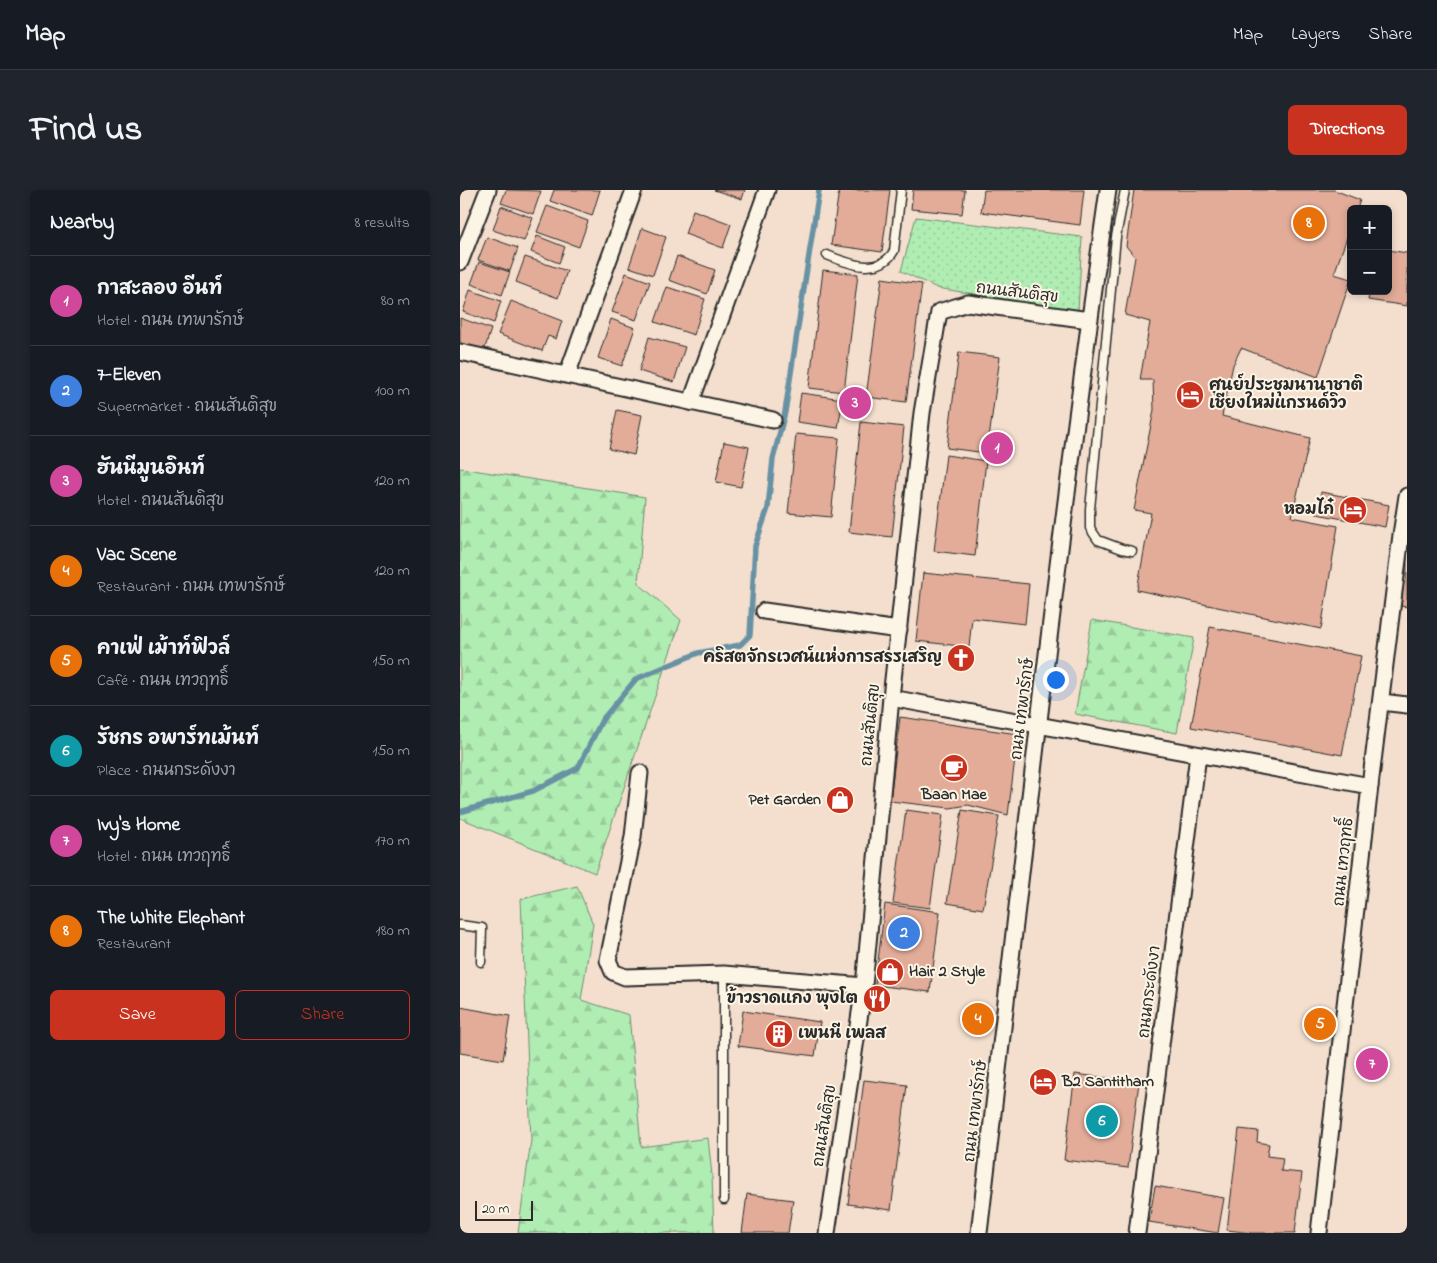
<!DOCTYPE html>
<html lang="en">
<head>
<meta charset="utf-8">
<style>
  :root { --surface:#171b24; --page:#20242c; --text:#f1f3f6; --muted:#9ea1a6; --line:#363941; --accent:#c8321e }
  body { margin:0; font-family:"Indie Flower","Playpen Sans Thai",sans-serif; background:var(--page); color:var(--text) }
  .controls { position:absolute; right:15px; top:15px; display:grid; overflow:hidden; border-radius:8px; box-shadow:0 2px 8px #0003 }
  .controls button { width:45px; height:45px; display:grid; place-items:center; padding:0; border:0; border-bottom:1px solid var(--line); background:var(--surface); color:var(--text); font:25px sans-serif }
  .scale { position:absolute; left:15px; bottom:12px; width:58px; box-sizing:border-box; padding-left:5px; border:2px solid #2b2b2b; border-top:0; font-size:14px; line-height:18px; white-space:nowrap; color:#2b2b2b; -webkit-text-stroke:4px #fcf5e5; paint-order:stroke }
  .you { position:absolute; left:595px; top:489px; width:18px; height:18px; margin:-12px; border:4px solid #fff; border-radius:50%; background:#1a73e8; box-shadow:0 0 0 8px #1a73e833 }
  .badge { display:grid; place-items:center; width:32px; height:32px; border-radius:50%; background:var(--accent); color:#fff; font-size:16px; font-weight:700 }
  .pin { position:absolute; translate:-50% -50%; border:2px solid #fff; box-shadow:0 1px 5px #0006 }
  .list { margin:0; padding:0; list-style:none }
  h2 { display:flex; justify-content:space-between; align-items:center; height:65px; margin:0; padding:0 20px; font-size:21px }
  h2 small { font-size:16px; font-weight:400; color:var(--muted) }
  .list li { display:grid; grid-template-columns:32px 1fr auto; gap:15px; align-items:center; box-sizing:border-box; height:90px; padding:0 20px; border-top:1px solid var(--line) }
  .list b { display:block; font-size:19px; white-space:nowrap }
  .list p { margin:0; font-size:16px; white-space:nowrap; color:var(--muted) }
  .list em { font-size:16px; font-style:normal; color:var(--muted) }
  .actions { display:flex; gap:10px; padding:15px 20px }
  .actions a { flex:1; padding:11px 0; border:1px solid var(--accent); border-radius:8px; text-align:center; font-size:18px; color:var(--accent) }
  .actions .main { background:var(--accent); color:#fff }
  .map { position:relative; flex:none; width:947px; height:1043px; overflow:hidden; border-radius:8px }
  header { display:flex; align-items:center; gap:30px; box-sizing:border-box; height:70px; padding:0 25px; background:var(--surface); border-bottom:1px solid var(--line) }
  header strong { font-size:24px }
  nav { display:flex; gap:28px; margin-inline-start:auto; font-size:18px }
  .intro { display:flex; align-items:center; justify-content:space-between; box-sizing:border-box; height:120px; padding:0 30px }
  h1 { margin:0; font-size:35px }
  .button { padding:12px 22px; border-radius:8px; background:var(--accent); color:#fff; font-size:18px; font-weight:700 }
  main { display:flex; gap:30px; padding:0 30px }
  aside { flex:1; background:var(--surface); border-radius:8px; box-shadow:0 2px 8px #0003 }
  .map>svg:first-child { display:block }
  .grass { fill:url(#grass-dots); stroke:#6e8c6f }
  .forest { fill:url(#forest-firs); stroke:#6e8c6f }
  .lines { fill:none; stroke-linecap:round; stroke-linejoin:round }
  .stream { stroke:#6892a3; stroke-width:5.5 }
  .building { fill:#e2ac98; stroke:#2b2b2b }
  .lane-casing { stroke:#2b2b2b; stroke-width:11 }
  .street-casing { stroke:#2b2b2b; stroke-width:19 }
  .lane { stroke:#fcf5e5; stroke-width:8 }
  .street { stroke:#fcf5e5; stroke-width:15 }
  .labels { text-anchor:middle; dominant-baseline:central; stroke-width:4; stroke-linejoin:round; paint-order:stroke }
  .street-label { font-size:16px; fill:#2b2b2b; stroke:#fcf5e5 }
  .poi-label { font-size:16px; font-weight:bold; fill:#2b2b2b; stroke:#fcf5e5; text-anchor:start }
</style>
</head>
<body>
<header>
<strong>Map</strong>
<nav><a>Map</a><a>Layers</a><a>Share</a></nav>
</header>
<div class="intro"><h1>Find us</h1><a class="button">Directions</a></div>
<main>
<aside>
<h2>Nearby<small>8 results</small></h2>
<ul class="list">
<li><span class="badge" style="background:#d1479c">1</span><div><b>กาสะลอง อีนท์</b><p>Hotel · ถนน เทพารักษ์</p></div><em>80 m</em></li>
<li><span class="badge" style="background:#3f7fe0">2</span><div><b>7-Eleven</b><p>Supermarket · ถนนสันติสุข</p></div><em>100 m</em></li>
<li><span class="badge" style="background:#d1479c">3</span><div><b>ฮันนีมูนอินท์</b><p>Hotel · ถนนสันติสุข</p></div><em>120 m</em></li>
<li><span class="badge" style="background:#e8710a">4</span><div><b>Vac Scene</b><p>Restaurant · ถนน เทพารักษ์</p></div><em>120 m</em></li>
<li><span class="badge" style="background:#e8710a">5</span><div><b>คาเฟ่ เม้าท์ฟิวล์</b><p>Café · ถนน เทวฤทธิ์</p></div><em>150 m</em></li>
<li><span class="badge" style="background:#0f9aa8">6</span><div><b>รัชกร อพาร์ทเม้นท์</b><p>Place · ถนนกระดังงา</p></div><em>150 m</em></li>
<li><span class="badge" style="background:#d1479c">7</span><div><b>Ivy's Home</b><p>Hotel · ถนน เทวฤทธิ์</p></div><em>170 m</em></li>
<li><span class="badge" style="background:#e8710a">8</span><div><b>The White Elephant</b><p>Restaurant</p></div><em>180 m</em></li>
</ul>
<div class="actions"><a class="main">Save</a><a>Share</a></div>
</aside>
<div class="map">
<svg width="947" height="1043" viewBox="0 0 947 1043">
  <defs>
    <pattern id="grass-dots" width="8" height="8" patternUnits="userSpaceOnUse" patternTransform="scale(1.25)"><rect width="8" height="8" fill="#b0edb3"/><path d="M2 2h.1M6 6h.1" fill="none" stroke="#98cb9a" stroke-width="1.8" stroke-linecap="round"/></pattern>
    <pattern id="forest-firs" width="22" height="20" patternUnits="userSpaceOnUse" patternTransform="scale(1.25)"><rect width="22" height="20" fill="#b0edb3"/><path d="M5 1l3.5 6h-7zM16 11l3.5 6h-7z" fill="#98cb9a"/></pattern>
  </defs>
  <rect width="100%" height="100%" fill="#f4dfce"/>
  <filter id="ink" filterUnits="userSpaceOnUse"><feTurbulence type="fractalNoise" baseFrequency=".02" numOctaves="2"/><feDisplacementMap in="SourceGraphic" scale="10" xChannelSelector="R" yChannelSelector="G"/><feConvolveMatrix kernelMatrix="1 2 1 2 8 2 1 2 1" color-interpolation-filters="sRGB"/></filter>
  <g filter="url(#ink)">
    <!-- grass -->
    <polygon class="grass" points="456,27 622,47 618,121 477,98 441,81"/>
    <!-- forest -->
    <g class="forest">
      <polygon points="0,278 185,307 178,393 221,430 135,683 0,628"/>
      <polygon points="632,430 734,448 717,543 615,524"/>
      <polygon points="117,696 133,734 121,810 169,825 181,957 248,948 252,985 254,1043 58,1043 71,950 61,709"/>
    </g>
    <g class="lines">
      <!-- stream -->
      <polyline class="stream" points="0,622 73,601 118,578 142,530 176,489 238,463 280,455 290,445 295,356 308,318 313,269 325,222 359,0"/>
    </g>
    <!-- building -->
    <g class="building">
      <polygon points="46,0 81,1 73,24 41,13"/>
      <polygon points="94,0 140,0 132,26 90,11"/>
      <polygon points="254,0 285,0 282,9"/>
      <polygon points="379,0 430,0 422,62 371,55"/>
      <polygon points="453,0 505,0 502,24 451,19"/>
      <polygon points="524,0 624,0 620,35 521,22"/>
      <polygon points="674,0 874,0 900,10 897,19 891,19 891,36 874,84 891,89 858,187 781,158 773,175 762,226 850,248 832,327 878,336 861,439 677,400 691,323 674,320 694,220 693,190 680,190 690,132 665,125 675,67 666,56"/>
      <polygon points="41,16 73,28 64,51 33,40"/>
      <polygon points="87,16 128,31 119,57 77,42"/>
      <polygon points="233,20 271,34 263,58 225,44"/>
      <polygon points="182,38 206,47 193,85 169,77"/>
      <polygon points="77,46 105,57 99,73 71,62"/>
      <polygon points="27,47 58,58 50,81 18,70"/>
      <polygon points="928,60 947,63 947,116 908,110 910,101 928,101"/>
      <polygon points="217,66 255,80 247,104 209,90"/>
      <polygon points="65,67 107,81 98,108 56,92"/>
      <polygon points="19,72 50,82 42,105 11,94"/>
      <polygon points="363,80 398,84 384,202 349,198"/>
      <polygon points="166,83 190,92 176,130 152,122"/>
      <polygon points="422,88 462,94 446,212 406,207"/>
      <polygon points="207,97 245,109 234,145 195,132"/>
      <polygon points="10,100 41,111 34,133 3,122"/>
      <polygon points="51,111 102,131 96,149 88,146 82,161 38,144"/>
      <polygon points="0,128 31,139 24,161 0,153"/>
      <polygon points="151,129 175,138 162,176 138,168"/>
      <polygon points="189,147 225,157 214,192 179,181"/>
      <polygon points="499,162 540,167 527,263 487,258"/>
      <polygon points="341,203 383,209 378,238 337,232"/>
      <polygon points="157,220 182,225 174,265 149,259"/>
      <polygon points="401,232 444,237 432,347 389,342"/>
      <polygon points="336,244 379,248 371,327 328,323"/>
      <polygon points="264,252 289,257 281,297 256,292"/>
      <polygon points="486,265 526,271 515,366 474,361"/>
      <polygon points="861,302 929,315 925,337 857,324"/>
      <polygon points="947,366 947,417 941,416"/>
      <polygon points="463,383 569,394 565,434 512,428 509,457 456,451"/>
      <polygon points="750,437 901,466 882,565 731,537"/>
      <polygon points="440,527 558,544 548,625 508,615 490,618 430,611"/>
      <polygon points="446,620 483,625 470,718 433,713"/>
      <polygon points="502,620 539,626 523,719 487,713"/>
      <polygon points="425,714 480,722 470,802 415,795"/>
      <polygon points="0,817 50,826 43,870 0,863"/>
      <polygon points="283,821 360,832 355,866 278,856"/>
      <polygon points="615,884 679,892 668,978 604,970"/>
      <polygon points="404,890 447,895 431,1020 388,1014"/>
      <polygon points="779,939 798,941 797,952 809,954 807,966 823,968 821,981 842,983 835,1043 792,1043 767,1040"/>
      <polygon points="695,996 764,1008 758,1043 689,1032"/>
      <polygon points="287,1004 333,1010 328,1043 282,1043"/>
    </g>
    <g class="lines">
      <defs>
        <g id="lane">
          <polyline points="665,0 656,47 630,319 630,338 638,350 662,359 672,361"/>
          <path d="M367 65C389 74 419 86 434 61L441 0"/>
          <polyline points="0,735 22,738 21,772"/>
          <polyline points="264,784 264,1010"/>
        </g>
        <g id="street">
          <polyline points="0,72 28,0"/>
          <polyline points="0,162 313,230"/>
          <polyline points="107,185 174,0"/>
          <polyline points="231,212 307,0"/>
          <polyline points="304,421 439,440"/>
          <polyline points="431,508 910,596"/>
          <polyline points="921,512 947,515"/>
          <polyline points="180,583 173,647 148,770 153,782 165,787 264,784 404,796"/>
          <polyline points="367,1043 404,796 431,508 462,223 479,122 508,113 629,130"/>
          <path d="M519 1043C560 695 598 347 648 0"/>
          <polyline points="677,1043 738,565"/>
          <polyline points="859,1043 910,596 941,345 947,306"/>
        </g>
      </defs>
      <!-- lane casing -->
      <use href="#lane" class="lane-casing"/>
      <!-- street casing -->
      <use href="#street" class="street-casing"/>
      <!-- lane -->
      <use href="#lane" class="lane"/>
      <!-- street -->
      <use href="#street" class="street"/>
    </g>
  </g>
  <!-- icons -->
  <defs>
    <symbol id="hotel-disc" viewBox="-11 -11 22 22"><circle r="9.5" fill="#c8321e" stroke="#fcf5e5"/><path d="M-6-4.5h1.5V1H6V5H4.5V3h-9V5H-6ZM-4 0a1.8 1.8 0 1 1 3.6 0ZM.5 0V-2.5h3Q6-2.5 6 0Z" fill="#fff"/></symbol>
    <symbol id="church-disc" viewBox="-11 -11 22 22"><circle r="9.5" fill="#c8321e" stroke="#fcf5e5"/><path d="M-1.2-6h2.4v3.5h3.3v2.4h-3.3V6h-2.4V-.1h-3.3v-2.4h3.3Z" fill="#fff"/></symbol>
    <symbol id="cafe-disc" viewBox="-11 -11 22 22"><circle r="9.5" fill="#c8321e" stroke="#fcf5e5"/><path d="M-5.5-4.5H6V0H3Q3 3.5 0 3.5H-2.5Q-5.5 3.5-5.5 0ZM3-3.2v2h1.7v-2ZM-6 4.5H4V6H-6Z" fill="#fff"/></symbol>
    <symbol id="shop-disc" viewBox="-11 -11 22 22"><circle r="9.5" fill="#c8321e" stroke="#fcf5e5"/><path d="M-5-2.5h2.3a2.7 3.5 0 0 1 5.4 0H5L5.5 6h-11ZM-1.5-2.5h3a1.5 2.3 0 0 0-3 0Z" fill="#fff"/></symbol>
    <symbol id="restaurant-disc" viewBox="-11 -11 22 22"><circle r="9.5" fill="#c8321e" stroke="#fcf5e5"/><path d="M-5-6h1v4h1v-4h1v4h1v-4h1v5L-1.5 .5V6h-2V.5L-5-1ZM5-6V6H3V1.5H1.5Q1.5-4 5-6Z" fill="#fff"/></symbol>
    <symbol id="building-disc" viewBox="-11 -11 22 22"><circle r="9.5" fill="#c8321e" stroke="#fcf5e5"/><path d="M-4-6H4V6H1V3H-1V6H-4ZM-2.5-4.3h1.7v1.8h-1.7ZM.8-4.3h1.7v1.8H.8ZM-2.5-1h1.7V.8h-1.7ZM.8-1h1.7V.8H.8Z" fill="#fff"/></symbol>
  </defs>
  <g fill-rule="evenodd">
    <use href="#hotel-disc" x="714" y="189" width="32" height="32"/>
    <use href="#hotel-disc" x="877" y="304" width="32" height="32"/>
    <use href="#church-disc" x="485" y="452" width="32" height="32"/>
    <use href="#cafe-disc" x="478" y="562" width="32" height="32"/>
    <use href="#shop-disc" x="364" y="594" width="32" height="32"/>
    <use href="#shop-disc" x="414" y="766" width="32" height="32"/>
    <use href="#restaurant-disc" x="401" y="793" width="32" height="32"/>
    <use href="#building-disc" x="303" y="828" width="32" height="32"/>
    <use href="#hotel-disc" x="567" y="876" width="32" height="32"/>
  </g>
  <g class="labels">
    <!-- street labels -->
    <g class="street-label">
      <text transform="translate(557 103) rotate(7)">ถนนสันติสุข</text>
      <text transform="translate(563 519) rotate(-83)">ถนน เทพารักษ์</text>
      <text transform="translate(411 535) rotate(-84)">ถนนสันติสุข</text>
      <text transform="translate(884 672) rotate(-84)">ถนน เทวฤทธิ์</text>
      <text transform="translate(690 802) rotate(-83)">ถนนกระดังงา</text>
      <text transform="translate(516 921) rotate(-83)">ถนน เทพารักษ์</text>
      <text transform="translate(365 936) rotate(-81)">ถนนสันติสุข</text>
    </g>
    <!-- poi labels -->
    <g class="poi-label">
      <text x="749" y="196">ศูนย์ประชุมนานาชาติ<tspan x="749" dy="18">เชียงใหม่แกรนด์วิว</tspan></text>
      <text x="874" y="320" text-anchor="end">หอมไก๋</text>
      <text x="482" y="468" text-anchor="end">คริสตจักรเวศน์แห่งการสรรเสริญ</text>
      <text x="494" y="605" text-anchor="middle">Baan Mae</text>
      <text x="361" y="610" text-anchor="end">Pet Garden</text>
      <text x="449" y="782">Hair 2 Style</text>
      <text x="398" y="809" text-anchor="end">ข้าวราดแกง พุงโต</text>
      <text x="338" y="844">เพนนี เพลส</text>
      <text x="602" y="892">B2 Santitham</text>
    </g>
  </g>
</svg>
<div class="controls">
<button>+</button>
<button>−</button>
</div>
<div class="scale">20 m</div>
<div class="you"></div>
<div class="pin badge" style="left:537px;top:258px;background:#d1479c">1</div>
<div class="pin badge" style="left:444px;top:743px;background:#3f7fe0">2</div>
<div class="pin badge" style="left:395px;top:213px;background:#d1479c">3</div>
<div class="pin badge" style="left:518px;top:829px;background:#e8710a">4</div>
<div class="pin badge" style="left:860px;top:834px;background:#e8710a">5</div>
<div class="pin badge" style="left:642px;top:931px;background:#0f9aa8">6</div>
<div class="pin badge" style="left:912px;top:874px;background:#d1479c">7</div>
<div class="pin badge" style="left:849px;top:33px;background:#e8710a">8</div>
</div>
</main>
</body>
</html>
